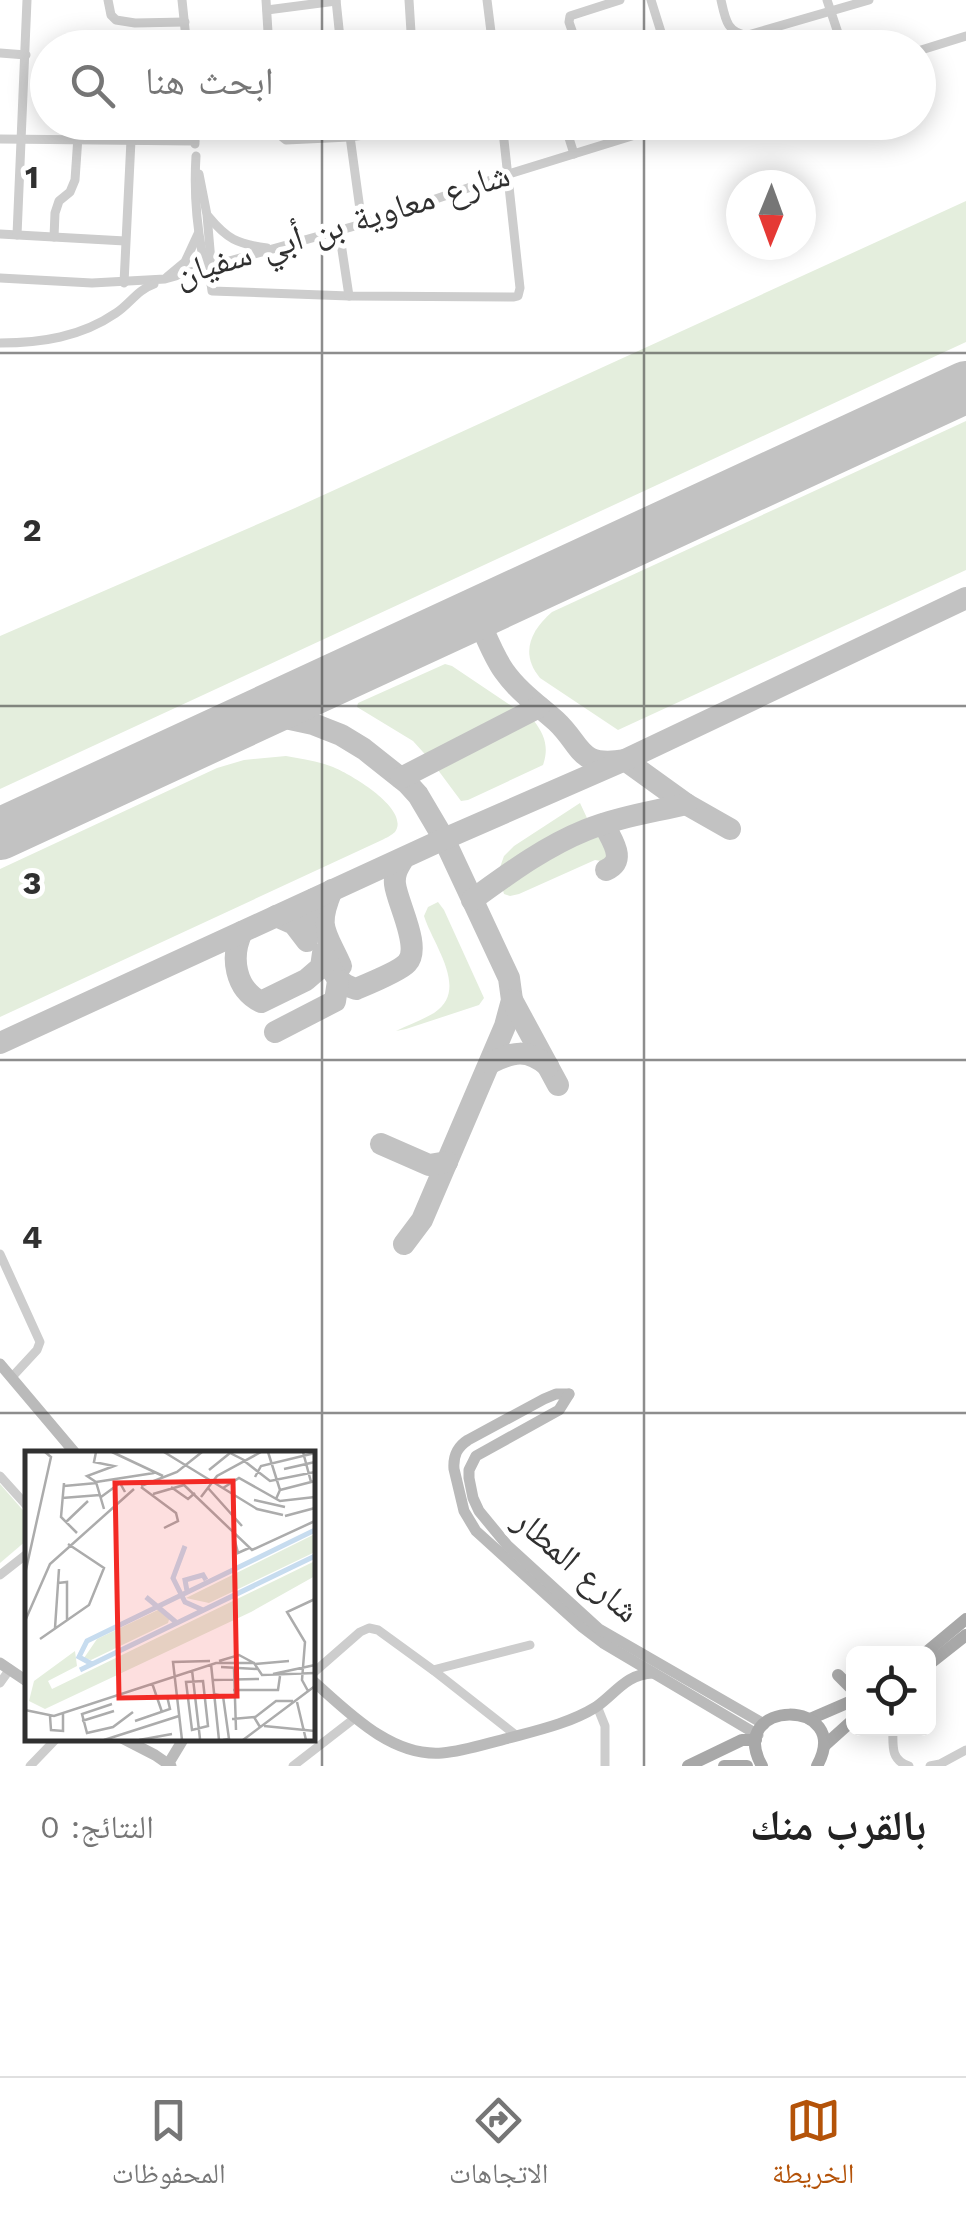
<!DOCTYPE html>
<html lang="ar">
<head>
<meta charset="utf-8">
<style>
  :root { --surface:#fff; --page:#f2f2f2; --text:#222; --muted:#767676; --line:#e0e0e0; --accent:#b45309 }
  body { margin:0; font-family:"Work Sans","Noto Naskh Arabic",sans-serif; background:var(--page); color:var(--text); direction:rtl }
  .controls { position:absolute; right:30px; bottom:30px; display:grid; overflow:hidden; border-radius:15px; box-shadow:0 5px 25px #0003 }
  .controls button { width:90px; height:90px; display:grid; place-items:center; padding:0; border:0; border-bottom:2px solid var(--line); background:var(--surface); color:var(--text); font:50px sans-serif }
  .compass { position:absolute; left:726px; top:170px; width:90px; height:90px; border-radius:50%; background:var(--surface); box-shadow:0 5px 25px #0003; rotate:181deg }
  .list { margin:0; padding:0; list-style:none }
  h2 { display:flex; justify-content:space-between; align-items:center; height:130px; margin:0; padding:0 40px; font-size:42px }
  h2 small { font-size:32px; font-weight:400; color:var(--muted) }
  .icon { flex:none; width:55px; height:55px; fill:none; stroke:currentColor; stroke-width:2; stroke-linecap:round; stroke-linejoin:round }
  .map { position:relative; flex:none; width:966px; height:1766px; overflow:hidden; direction:ltr }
  .search { position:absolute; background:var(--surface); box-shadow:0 5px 25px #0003; left:30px; right:30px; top:30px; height:110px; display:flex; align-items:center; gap:25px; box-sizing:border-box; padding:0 35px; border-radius:55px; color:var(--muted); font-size:38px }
  .sheet { height:310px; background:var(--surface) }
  nav { display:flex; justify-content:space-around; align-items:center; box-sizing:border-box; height:140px; border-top:2px solid var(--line); background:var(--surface); font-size:28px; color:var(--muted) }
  nav a { display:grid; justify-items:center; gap:5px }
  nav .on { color:var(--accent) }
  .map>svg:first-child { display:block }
  .green { fill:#e4eedd }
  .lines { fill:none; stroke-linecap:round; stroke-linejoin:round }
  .taxiway { stroke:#c2c2c2; stroke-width:22 }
  .runway { stroke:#c2c2c2; stroke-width:52 }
  .street { stroke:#cdcdcd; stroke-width:9 }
  .secondary { stroke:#bababa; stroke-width:11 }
  .primary { stroke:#a8a8a8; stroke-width:12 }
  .grid { fill:none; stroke:#303030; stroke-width:2.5; stroke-opacity:0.55 }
  .labels { text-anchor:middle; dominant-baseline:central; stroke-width:10; stroke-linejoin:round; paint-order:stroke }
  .street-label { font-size:35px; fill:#303030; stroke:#fff }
  .inset-river { fill:none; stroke:#c7dcef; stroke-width:5 }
  .inset-road { fill:none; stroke:#acacac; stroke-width:2.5 }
  .view { fill:#f32a25; fill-opacity:0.15; stroke:#f32a25; stroke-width:5 }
  .inset-edge { fill:none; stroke:#303030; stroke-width:5 }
  .grid-label { font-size:32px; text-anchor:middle; font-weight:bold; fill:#303030; stroke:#fff; stroke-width:10; stroke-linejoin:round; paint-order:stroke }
</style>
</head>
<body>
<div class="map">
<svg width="966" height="1766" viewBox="0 0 966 1766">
  <rect width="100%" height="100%" fill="#fff"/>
  <!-- green -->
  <g class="green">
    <polygon points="966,201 966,342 0,789 0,636 295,508"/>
    <path d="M966 421V570L618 730 540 678C520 654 530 631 552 612Z"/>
    <path d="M445 664 452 666 534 721C545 735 549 748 543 765L468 800 461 801 432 762 413 741 357 707 358 703Z"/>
    <path d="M286 756C302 759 318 761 333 767 350 774 411 809 395 832 392 835 386 838 382 840L0 1017V869L217 768 244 760Z"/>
    <polygon points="580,803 587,818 521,855 499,870 504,856 514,846"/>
    <path d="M593 826 609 857 601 861 595 860 519 894 510 896 504 894 500 880C515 857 566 832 593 826Z"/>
    <path d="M438 902 444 910 484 998 479 1005 406 1029 396 1031C408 1025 422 1020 434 1013 470 990 433 945 424 916L428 907Z"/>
    <polygon points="0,1484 28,1516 27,1540 0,1563"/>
  </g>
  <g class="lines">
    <!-- taxiway -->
    <g class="taxiway">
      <path d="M476 614C485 633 492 654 504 671 518 691 538 705 556 721 583 746 577 768 625 760L686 804 730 829"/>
      <polyline points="262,713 313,724 341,735 364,749 408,784 418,795 444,839 509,978 512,1000 505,1026 422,1220 404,1244"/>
      <polyline points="401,778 539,707"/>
      <path d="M604 824C611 840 628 860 606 870"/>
      <path d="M332 890C316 928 325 930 341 966"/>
      <path d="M472 900C508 874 544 847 586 830 618 817 653 812 686 804"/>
      <polyline points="276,916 294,924 307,941 304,921 314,899"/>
      <path d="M242 932C230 957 235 989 261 1002L306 980 321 967 323 953C333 971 335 983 356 989 368 984 400 971 407 963 422 947 397 903 395 884 394 875 397 869 402 861"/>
      <polyline points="512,1000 558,1085"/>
      <polyline points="275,1032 335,1001 338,981"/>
      <polyline points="0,1043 444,839 625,760 966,598"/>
      <path d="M490 1063C513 1052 527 1048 548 1066"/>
      <polyline points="381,1144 429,1165 447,1162"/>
    </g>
    <!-- runway -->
    <polyline class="runway" points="0,834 966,387"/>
    <!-- street -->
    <g class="street">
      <polyline points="108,0 111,15 116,20 135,23 185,22"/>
      <polyline points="182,0 187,48"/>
      <polyline points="266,0 269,48"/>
      <polyline points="336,0 341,48"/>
      <polyline points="409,0 412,48"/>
      <polyline points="487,0 493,48"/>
      <polyline points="651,0 666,48"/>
      <path d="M721 0C725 18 727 34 748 35L869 0"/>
      <polyline points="827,0 843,48"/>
      <polyline points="267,10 336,1"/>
      <polyline points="578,48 569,22 570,16 620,0"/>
      <polyline points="918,51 966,36"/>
      <polyline points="0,53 26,55"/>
      <polyline points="135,122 136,140"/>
      <polyline points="193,122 195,144"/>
      <polyline points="274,122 276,132 286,140 349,137 402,130 412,128 416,122"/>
      <polyline points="348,122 362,224"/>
      <polyline points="564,122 574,154"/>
      <polyline points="0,139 195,141"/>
      <path d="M196 156C194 188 196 220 202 252 204 266 211 277 212 291L349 296 514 297 518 296 520 288 502 122"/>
      <polyline points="199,174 207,215 212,273"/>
      <path d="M208 216C227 239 237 244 267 248"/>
      <polyline points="339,230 349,296"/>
      <polyline points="0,234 125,241"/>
      <polyline points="17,235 27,0"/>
      <polyline points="54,237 55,213 59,201 70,192 75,180 79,122"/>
      <polyline points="167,277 185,262 198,234"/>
      <polyline points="0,278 92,283 165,279 362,224 509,174 677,122"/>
      <polyline points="124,283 131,140"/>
      <path d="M0 343C41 343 81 337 116 313 130 304 137 290 154 284"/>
      <polyline points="0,1254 40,1342 37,1350 12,1377"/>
      <polyline points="0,1476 28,1507"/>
      <polyline points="0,1575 28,1553"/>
      <polyline points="433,1670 530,1645"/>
      <polyline points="312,1674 360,1632 369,1628 378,1630 433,1670 517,1736"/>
      <polyline points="0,1683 10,1669"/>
      <polyline points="597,1706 605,1726 605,1766"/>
      <path d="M893 1728C893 1745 890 1760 909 1766"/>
      <polyline points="30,1766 57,1738"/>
      <polyline points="293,1766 355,1718"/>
      <polyline points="930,1766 940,1764 966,1750"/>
    </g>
    <!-- secondary -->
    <g class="secondary">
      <polyline points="0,1364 76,1454"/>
      <path d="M569 1394H556L544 1399 468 1440C457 1447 453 1456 454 1469L464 1511 476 1531 582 1627 603 1643 758 1735"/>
      <polyline points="569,1394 559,1410 476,1456 469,1470 469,1478 473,1498 479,1511 507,1545 599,1629 764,1724"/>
      <polyline points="0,1663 28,1682"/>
      <path d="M312 1680C348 1712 391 1757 442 1753 465 1751 488 1743 509 1738 539 1730 570 1723 596 1707 616 1693 626 1674 653 1673"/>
      <polyline points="122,1738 155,1755 171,1766"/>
      <polyline points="167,1766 184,1738"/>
    </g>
    <!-- primary -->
    <g class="primary">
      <polyline points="924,1654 966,1619"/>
      <polyline points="928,1665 966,1635"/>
      <polyline points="838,1675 854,1691"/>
      <polyline points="810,1719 854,1700"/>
      <polyline points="824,1746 854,1719"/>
      <polyline points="688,1766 742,1740 756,1740"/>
      <polyline points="724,1766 747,1766"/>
      <path d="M762 1766C724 1698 855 1697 817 1766"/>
    </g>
  </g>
  <!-- grid -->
  <path class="grid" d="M322 0V48M644 0V48M322 122V1766M644 122V1766M0 353H966M0 706H966M0 1060H966M0 1413H966"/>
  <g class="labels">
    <!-- street labels -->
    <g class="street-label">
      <text transform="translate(342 224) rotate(-17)">شارع معاوية بن أبي سفيان</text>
      <text transform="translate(577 1565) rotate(41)">شارع المطار</text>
    </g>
  </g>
  <!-- overview -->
  <g transform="translate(25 1451)">
    <rect width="290" height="290" fill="#fff"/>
    <path d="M290 83V101L184 152 161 147ZM290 110V125L226 161 20 258 4 250 9 230 50 200 52 215 23 230 27 238ZM135 158 145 165 143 172 66 209 59 207 72 188Z" fill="#e4eedd"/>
    <path class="inset-river" d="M160 95 148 127 160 151 178 159M162 140 160 129 178 124 181 129M121 146 152 172M67 213 54 206 62 190 290 79M55 219 290 105"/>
    <path class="inset-road" d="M71 1 69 11 89 15 62 25 71 31 79 58M87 1 138 25M139 1 232 58 258 64M243 1 255 39 251 48M278 1 286 31M218 9 245 30 290 21M259 18 290 11M184 19 205 2 219 9M230 26 236 15 290 2M71 31 129 22M39 32 36 66 52 82M39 35 72 32M116 35 152 21 177 1M116 36 151 62 153 70 139 77M146 36 163 48 170 42M183 37 217 75M198 37 214 27 255 50 290 46M255 39 290 30M128 43 159 34 227 99 290 70M76 46 95 32 100 41M176 46 192 25 236 1M37 47 75 44M229 49 260 56M260 65 290 57M41 71 63 50M207 78 213 102 224 97M0 123 26 6 20 1M33 132 42 131V170M0 170 25 113 109 38M30 177 34 118M15 188 64 154 79 117 43 93M194 210 214 204 229 212M186 213 194 289M230 213 264 210M196 216 232 218M209 217 211 279M167 219 175 288M248 223 290 214M188 229 234 228M178 230 183 275 167 279 161 231ZM127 232 137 261M208 239H253L255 225M283 240 277 229 280 191 262 161 290 148M189 243 198 245 204 288 198 289M272 251 281 289M87 253 57 263 62 282 88 276 108 261M0 259 29 265 191 212H229L237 224 290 222M25 265 26 279 38 280V262M229 267 251 250H268M207 268 229 266 235 276M57 270 89 260M110 270 145 258 142 245M239 275 290 280M79 289 154 265M114 289 147 283M157 289 148 211 185 210M218 289 290 235"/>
    <path class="view" d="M208 30 212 245 94 247 90 32Z"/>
    <rect width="290" height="290" class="inset-edge"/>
  </g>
  <g class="grid-label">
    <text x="32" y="188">1</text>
    <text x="32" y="541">2</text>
    <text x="32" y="894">3</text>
    <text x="32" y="1248">4</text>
  </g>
</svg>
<div class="controls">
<button><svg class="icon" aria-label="locate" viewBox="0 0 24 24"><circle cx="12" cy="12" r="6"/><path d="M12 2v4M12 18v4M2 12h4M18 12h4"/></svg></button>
</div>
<svg class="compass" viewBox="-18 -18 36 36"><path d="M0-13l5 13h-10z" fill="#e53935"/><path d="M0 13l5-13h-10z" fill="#767676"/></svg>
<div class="search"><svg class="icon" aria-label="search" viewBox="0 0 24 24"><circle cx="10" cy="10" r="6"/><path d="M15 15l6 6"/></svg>ابحث هنا</div>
</div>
<section class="sheet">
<h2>بالقرب منك<small>النتائج: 0</small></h2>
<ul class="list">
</ul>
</section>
<nav>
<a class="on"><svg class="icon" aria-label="map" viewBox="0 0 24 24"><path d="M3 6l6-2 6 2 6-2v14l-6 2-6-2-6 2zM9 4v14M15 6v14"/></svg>الخريطة</a>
<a><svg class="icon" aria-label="directions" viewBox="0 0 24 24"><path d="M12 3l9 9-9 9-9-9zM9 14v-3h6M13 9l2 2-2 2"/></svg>الاتجاهات</a>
<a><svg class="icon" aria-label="saved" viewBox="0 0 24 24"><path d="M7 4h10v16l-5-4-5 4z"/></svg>المحفوظات</a>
</nav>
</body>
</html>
